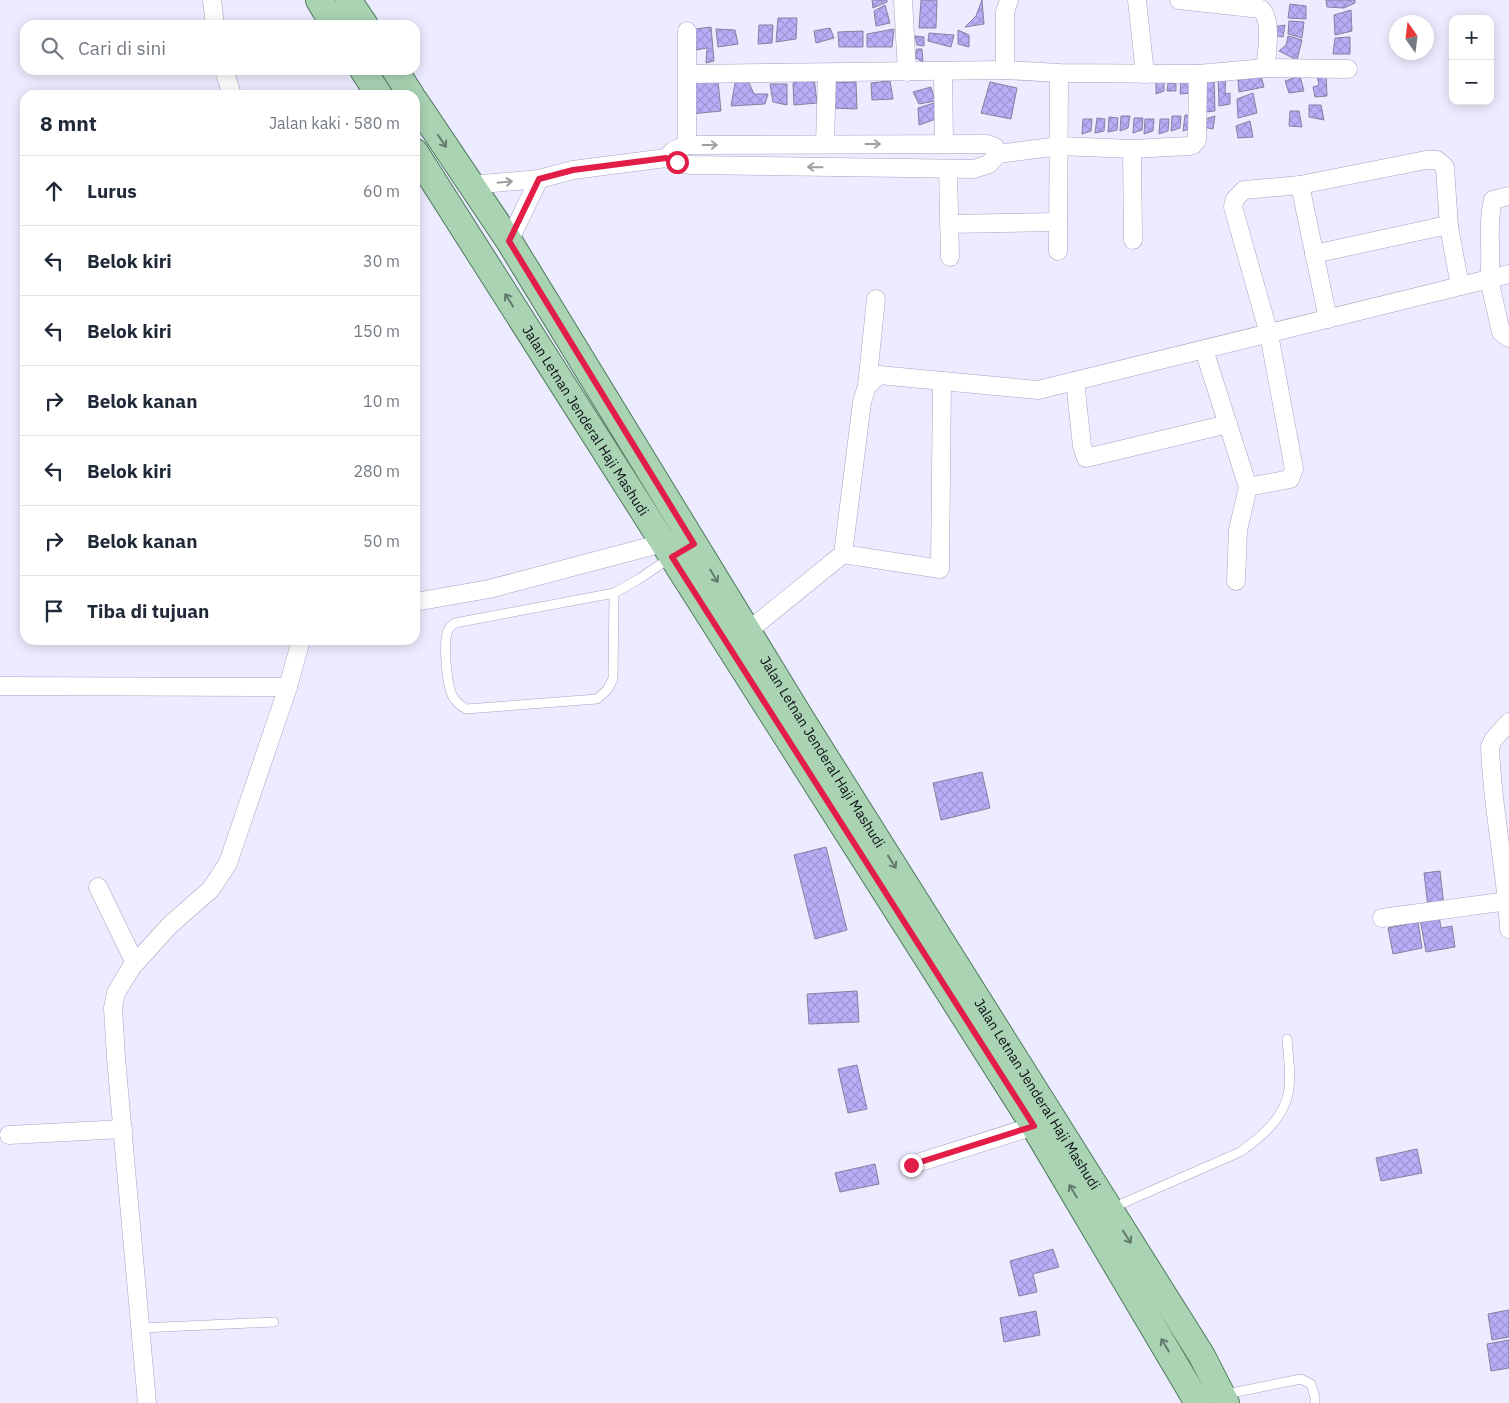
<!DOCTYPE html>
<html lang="id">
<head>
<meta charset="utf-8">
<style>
  :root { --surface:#fff; --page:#f6f6f7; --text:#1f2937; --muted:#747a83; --line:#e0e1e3 }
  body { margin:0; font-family:"IBM Plex Sans",sans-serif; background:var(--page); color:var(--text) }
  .controls { position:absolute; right:15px; top:15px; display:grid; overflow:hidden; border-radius:10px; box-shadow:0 2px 12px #0003 }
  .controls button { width:45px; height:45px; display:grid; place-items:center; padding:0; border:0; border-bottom:1px solid var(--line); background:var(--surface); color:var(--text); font:25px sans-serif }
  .compass { position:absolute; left:1389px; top:15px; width:45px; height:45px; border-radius:50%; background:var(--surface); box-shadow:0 2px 12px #0003; rotate:346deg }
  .stop { position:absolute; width:15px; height:15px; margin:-11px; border:4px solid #e11d48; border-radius:50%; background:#fff }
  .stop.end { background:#e11d48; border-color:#fff; box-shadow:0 1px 5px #0008 }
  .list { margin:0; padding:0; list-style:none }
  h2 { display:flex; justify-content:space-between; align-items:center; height:65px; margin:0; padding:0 20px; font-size:21px }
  h2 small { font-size:16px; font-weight:400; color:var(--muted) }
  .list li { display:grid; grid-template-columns:32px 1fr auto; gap:15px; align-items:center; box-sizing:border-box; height:70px; padding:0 20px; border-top:1px solid var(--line) }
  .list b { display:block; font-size:19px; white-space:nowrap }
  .list em { font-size:16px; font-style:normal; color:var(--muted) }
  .icon { flex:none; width:28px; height:28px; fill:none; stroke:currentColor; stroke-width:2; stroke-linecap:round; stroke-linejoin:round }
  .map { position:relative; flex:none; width:1509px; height:1403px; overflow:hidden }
  .search { position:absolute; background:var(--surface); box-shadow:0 2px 12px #0003; left:20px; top:20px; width:400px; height:55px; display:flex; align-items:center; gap:12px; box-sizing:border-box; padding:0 18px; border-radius:15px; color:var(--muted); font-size:19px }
  .panel { position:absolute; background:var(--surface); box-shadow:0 2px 12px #0003; left:20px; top:90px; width:400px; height:555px; border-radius:15px }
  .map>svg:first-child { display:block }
  .building { fill:url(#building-cross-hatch); stroke:#85819f }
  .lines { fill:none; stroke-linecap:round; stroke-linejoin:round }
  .lane-casing { stroke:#a7a3c2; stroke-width:10 }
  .street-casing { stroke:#a7a3c2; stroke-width:19 }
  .primary-casing { stroke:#4d7b5c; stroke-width:28 }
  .lane { stroke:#fff; stroke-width:9 }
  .street { stroke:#fff; stroke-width:18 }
  .primary { stroke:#a9d3b3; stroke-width:26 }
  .oneway { stroke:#637a6d }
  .oneway2 { stroke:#9f9ea2 }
  .route { stroke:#e11d48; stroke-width:6 }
  .labels { text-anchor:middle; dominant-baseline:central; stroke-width:4; stroke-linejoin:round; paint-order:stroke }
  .street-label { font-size:14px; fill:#0e0d17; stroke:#fbfbfb }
</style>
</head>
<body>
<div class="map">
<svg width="1509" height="1403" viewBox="0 0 1509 1403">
  <defs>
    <pattern id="building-cross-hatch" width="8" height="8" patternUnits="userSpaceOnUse" patternTransform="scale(1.25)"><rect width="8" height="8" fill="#b8aef8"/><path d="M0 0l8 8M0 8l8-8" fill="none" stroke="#9d94d4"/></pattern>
  </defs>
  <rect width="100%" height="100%" fill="#edebff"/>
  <!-- building -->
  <g class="building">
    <polygon points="872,0 887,0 887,2 873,8"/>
    <polygon points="921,0 937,0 936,28 919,28"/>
    <polygon points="982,0 984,24 965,27 976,16"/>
    <polygon points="1326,0 1355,0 1355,3 1344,8 1327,7"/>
    <polygon points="1290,4 1306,6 1306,19 1288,18"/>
    <polygon points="885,5 890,23 876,26 874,11"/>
    <polygon points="1351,10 1352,31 1335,35 1334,15"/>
    <polygon points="778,18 797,18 796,39 776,42"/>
    <polygon points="1289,21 1304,22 1302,38 1288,34"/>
    <polygon points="759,25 773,25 772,43 758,44"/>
    <polygon points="1285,25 1283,37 1273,35 1272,27"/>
    <polygon points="711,27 714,61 706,63 707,48 696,50 695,29"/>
    <polygon points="830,28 834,38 816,43 814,31"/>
    <polygon points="716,29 735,30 738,44 718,47"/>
    <polygon points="894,29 892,47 867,47 867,34"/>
    <polygon points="958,30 969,35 969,47 958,44"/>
    <polygon points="863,31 863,47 839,47 838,32"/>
    <polygon points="929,33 954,35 951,47 928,41"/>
    <polygon points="915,36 924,37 924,46 917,45"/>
    <polygon points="1288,36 1302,40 1297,60 1279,51 1286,45"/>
    <polygon points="1350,37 1350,54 1333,54 1335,38"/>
    <polygon points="917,49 922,49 923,62 914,57"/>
    <polygon points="1226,74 1225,94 1230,93 1230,104 1219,106 1218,76"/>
    <polygon points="1326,74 1327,96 1315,97 1313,87 1319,85 1317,75"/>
    <polygon points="746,76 754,94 768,94 765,104 731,106 736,78"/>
    <polygon points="1261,76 1264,87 1239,92 1238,80"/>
    <polygon points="1300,76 1304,91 1289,93 1285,81"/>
    <polygon points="814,77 817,103 794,105 793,83"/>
    <polygon points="1214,77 1215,111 1206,112 1205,78"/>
    <polygon points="1181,80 1192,81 1192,93 1180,94"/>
    <polygon points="691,81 718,81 721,111 691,114"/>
    <polygon points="890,81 893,99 872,100 871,83"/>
    <polygon points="1156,81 1164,81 1164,91 1156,94"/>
    <polygon points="856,82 857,109 832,108 832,83"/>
    <polygon points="990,82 1017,88 1011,119 981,113"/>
    <polygon points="1168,83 1176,84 1176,91 1167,91"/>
    <polygon points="770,84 787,84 787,105 773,102"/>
    <polygon points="931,87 935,101 919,104 913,92"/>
    <polygon points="1253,93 1257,113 1238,118 1237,99"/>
    <polygon points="934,103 936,119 919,125 918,108"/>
    <polygon points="1309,105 1321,105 1324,120 1309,117"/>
    <polygon points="1290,111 1299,111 1302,127 1289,126"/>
    <polygon points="1185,115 1193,116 1192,128 1183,131"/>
    <polygon points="1121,116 1130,116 1128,128 1120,131"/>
    <polygon points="1172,116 1181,116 1180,128 1171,131"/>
    <polygon points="1215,116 1213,129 1203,127 1205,119"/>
    <polygon points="1109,117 1118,118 1117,130 1108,132"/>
    <polygon points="1097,118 1105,119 1104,131 1095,133"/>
    <polygon points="1134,118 1143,118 1142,130 1133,133"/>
    <polygon points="1083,119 1092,119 1091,131 1082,134"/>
    <polygon points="1145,119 1154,119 1153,131 1144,134"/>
    <polygon points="1160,119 1169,119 1168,131 1159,134"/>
    <polygon points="1250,121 1253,137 1238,138 1236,126"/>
    <polygon points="982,772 990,808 941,820 933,783"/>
    <polygon points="826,847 847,930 815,939 794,855"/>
    <polygon points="1440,871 1444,906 1428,908 1424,873"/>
    <polygon points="1439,916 1441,928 1452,926 1455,947 1426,952 1420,919"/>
    <polygon points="1418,922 1422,948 1393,954 1388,928"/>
    <polygon points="857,991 859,1022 809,1024 807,994"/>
    <polygon points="857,1065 867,1109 848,1113 838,1069"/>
    <polygon points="1417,1149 1422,1173 1381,1181 1376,1158"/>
    <polygon points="875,1164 879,1184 840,1192 835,1173"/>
    <polygon points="1053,1249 1059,1267 1033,1274 1037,1292 1019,1296 1010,1261"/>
    <polygon points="1509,1310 1509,1337 1492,1340 1488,1314"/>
    <polygon points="1036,1311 1040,1335 1004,1342 1000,1318"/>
    <polygon points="1509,1340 1509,1368 1491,1371 1487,1344"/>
  </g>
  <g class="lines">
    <defs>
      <g id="lane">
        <path d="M614 593 613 679 607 690 597 699 466 709C460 705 455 702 452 695 447 684 442 638 449 629 450 626 453 625 455 623L614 593 639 579 670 558"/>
        <path d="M1112 1208 1240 1152C1260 1138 1283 1119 1288 1094 1292 1076 1288 1057 1287 1039"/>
        <polyline points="141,1328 274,1322"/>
        <polyline points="1226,1394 1301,1379 1311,1384 1315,1397 1315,1403"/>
      </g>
      <g id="street">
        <polyline points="212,0 215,25"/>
        <polyline points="903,0 907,72"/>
        <polyline points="1137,0 1145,74"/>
        <path d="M1179 0 1261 9C1273 21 1266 52 1266 68"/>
        <polyline points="687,31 687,145"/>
        <polyline points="224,70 232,95"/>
        <polyline points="1005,70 1005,12 1009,0"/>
        <polyline points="943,72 944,143"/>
        <polyline points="688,74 1005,70 1059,73 1198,74 1266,68 1348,69"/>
        <polyline points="825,144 827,73"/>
        <polyline points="1132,149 1133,240"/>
        <polyline points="666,158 674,150 687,145 987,144 995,147 998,154"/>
        <polyline points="948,169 950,257"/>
        <polyline points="471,185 539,179 573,170 666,158 682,164 692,165 974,169 989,164 998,154 1059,146 1132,149 1189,146 1193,145 1197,140 1198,74"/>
        <polyline points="1300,185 1426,160 1437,160 1445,167 1449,227"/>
        <polyline points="949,224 1058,222"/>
        <polyline points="509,241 539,179"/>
        <polyline points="1058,251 1059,73"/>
        <polyline points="1314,254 1443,226 1449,227 1460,286"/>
        <polyline points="1509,274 1489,279 1501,332 1509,338"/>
        <polyline points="1204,350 1248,487 1238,530 1236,581"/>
        <polyline points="1075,381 1082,446 1086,458 1228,424"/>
        <polyline points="867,386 876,299"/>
        <polyline points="1248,487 1290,479 1294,469 1269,334 1233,207 1235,199 1244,190 1300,185 1328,319"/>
        <polyline points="843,554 940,569 942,381"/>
        <polyline points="415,602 489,589 663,543"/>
        <path d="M748 631 843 554 862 402 867 386 879 375 1038 390 1489 279C1493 252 1486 227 1493 200L1509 196"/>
        <polyline points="0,686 288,687"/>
        <path d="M1509 722 1493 740 1490 747C1492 808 1506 868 1509 929"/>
        <polyline points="98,887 135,963"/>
        <polyline points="1382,918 1508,901"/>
        <polyline points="9,1135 123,1129"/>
        <polyline points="911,1165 1034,1126"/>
        <polyline points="147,1403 116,1058 113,1008 116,993 131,968 170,925 211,889 228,863 288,687 301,640"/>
      </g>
      <g id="primary">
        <polyline points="319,0 334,25"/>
        <polyline points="348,0 365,25"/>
        <polyline points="363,70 379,95"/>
        <polyline points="395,70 411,95"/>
        <path id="s1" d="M415 101 509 241 802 720 1202 1356 1226 1403"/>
        <path id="s2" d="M415 152 1034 1126 1198 1403"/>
      </g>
    </defs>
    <!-- lane casing -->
    <use href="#lane" class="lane-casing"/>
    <!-- street casing -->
    <use href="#street" class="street-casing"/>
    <!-- primary casing -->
    <use href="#primary" class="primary-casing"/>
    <!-- lane -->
    <use href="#lane" class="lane"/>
    <!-- street -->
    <use href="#street" class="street"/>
    <!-- primary -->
    <use href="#primary" class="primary"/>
  </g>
  <!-- one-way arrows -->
  <defs><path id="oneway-shaft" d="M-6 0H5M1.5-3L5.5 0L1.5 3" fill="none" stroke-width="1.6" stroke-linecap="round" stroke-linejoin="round" transform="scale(1.25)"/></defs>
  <g class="oneway">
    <use href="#oneway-shaft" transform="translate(442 141) rotate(56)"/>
    <use href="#oneway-shaft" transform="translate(509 300) rotate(-122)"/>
    <use href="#oneway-shaft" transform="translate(714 576) rotate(59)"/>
    <use href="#oneway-shaft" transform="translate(892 862) rotate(58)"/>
    <use href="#oneway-shaft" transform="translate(1073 1191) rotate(-121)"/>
    <use href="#oneway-shaft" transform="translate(1127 1237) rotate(58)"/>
    <use href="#oneway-shaft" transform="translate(1165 1345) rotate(-121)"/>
  </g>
  <g class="oneway2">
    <use href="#oneway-shaft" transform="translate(873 144)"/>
    <use href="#oneway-shaft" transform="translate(710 145)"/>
    <use href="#oneway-shaft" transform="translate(815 167) rotate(-179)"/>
    <use href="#oneway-shaft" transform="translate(505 182) rotate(-5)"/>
  </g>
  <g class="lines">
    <!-- route -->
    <polyline class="route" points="677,162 666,158 573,170 539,179 509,241 694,544 672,557 1034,1126 911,1165"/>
  </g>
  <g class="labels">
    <!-- street labels -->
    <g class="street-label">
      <text stroke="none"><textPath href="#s2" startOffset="318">Jalan Letnan Jenderal Haji Mashudi</textPath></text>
      <text stroke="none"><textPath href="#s1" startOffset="768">Jalan Letnan Jenderal Haji Mashudi</textPath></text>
      <text stroke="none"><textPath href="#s1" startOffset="1172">Jalan Letnan Jenderal Haji Mashudi</textPath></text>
    </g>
  </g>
</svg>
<div class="controls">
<button>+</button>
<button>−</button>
</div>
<svg class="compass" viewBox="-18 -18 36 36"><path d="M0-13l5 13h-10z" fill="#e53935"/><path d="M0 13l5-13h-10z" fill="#747a83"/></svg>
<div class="stop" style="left:677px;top:162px"></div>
<div class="stop end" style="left:911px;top:1165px"></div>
<div class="search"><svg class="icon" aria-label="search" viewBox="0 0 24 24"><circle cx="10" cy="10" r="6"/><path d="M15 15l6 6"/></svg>Cari di sini</div>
<section class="panel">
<h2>8 mnt<small>Jalan kaki · 580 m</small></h2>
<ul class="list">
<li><svg class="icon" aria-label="ahead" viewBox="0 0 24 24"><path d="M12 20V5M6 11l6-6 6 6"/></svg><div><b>Lurus</b></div><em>60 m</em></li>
<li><svg class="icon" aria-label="left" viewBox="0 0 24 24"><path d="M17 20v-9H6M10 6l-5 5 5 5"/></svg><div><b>Belok kiri</b></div><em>30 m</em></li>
<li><svg class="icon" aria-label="left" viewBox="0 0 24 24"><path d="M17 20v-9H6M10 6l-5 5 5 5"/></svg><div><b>Belok kiri</b></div><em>150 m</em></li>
<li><svg class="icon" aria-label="right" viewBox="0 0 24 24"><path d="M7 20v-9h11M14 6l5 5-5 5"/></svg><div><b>Belok kanan</b></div><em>10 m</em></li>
<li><svg class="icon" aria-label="left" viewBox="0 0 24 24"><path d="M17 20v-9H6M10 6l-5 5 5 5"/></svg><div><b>Belok kiri</b></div><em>280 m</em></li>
<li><svg class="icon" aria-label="right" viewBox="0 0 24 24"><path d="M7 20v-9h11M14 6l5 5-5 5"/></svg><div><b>Belok kanan</b></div><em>50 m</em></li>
<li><svg class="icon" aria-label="arrive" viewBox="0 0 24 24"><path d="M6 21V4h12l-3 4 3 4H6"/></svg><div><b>Tiba di tujuan</b></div></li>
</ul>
</section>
</div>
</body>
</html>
